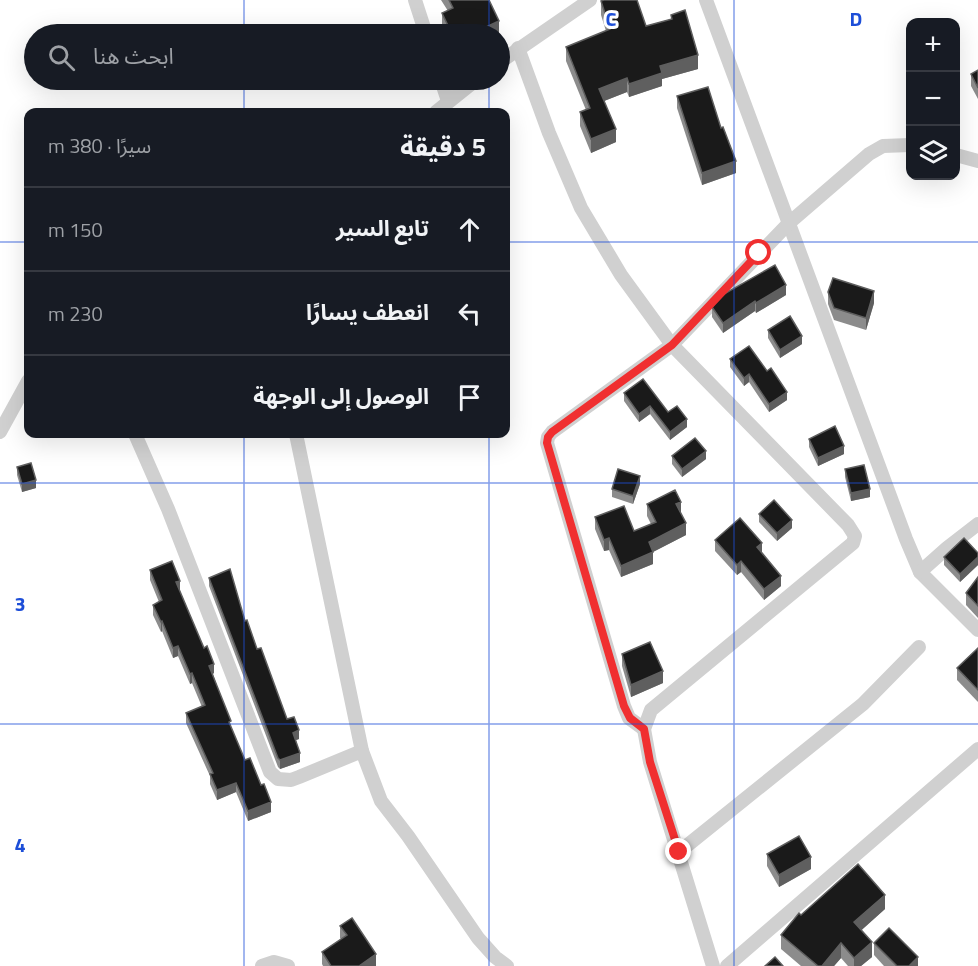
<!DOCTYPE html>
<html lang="ar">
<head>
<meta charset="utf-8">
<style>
  :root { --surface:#171b24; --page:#20242c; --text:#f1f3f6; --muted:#9ea1a6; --line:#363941 }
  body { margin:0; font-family:"Titillium Web","Noto Sans Arabic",sans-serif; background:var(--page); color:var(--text); direction:rtl }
  .controls { position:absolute; right:18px; top:18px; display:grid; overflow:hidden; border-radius:12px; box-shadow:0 6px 24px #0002 }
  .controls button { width:54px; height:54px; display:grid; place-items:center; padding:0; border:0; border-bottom:2px solid var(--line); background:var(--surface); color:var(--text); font:30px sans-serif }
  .stop { position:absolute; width:18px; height:18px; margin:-14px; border:4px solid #f02f30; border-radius:50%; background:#fff }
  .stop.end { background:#f02f30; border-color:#fff; box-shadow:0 2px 6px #0008 }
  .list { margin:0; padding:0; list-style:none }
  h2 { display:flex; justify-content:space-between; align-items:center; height:78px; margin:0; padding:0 24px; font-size:26px }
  h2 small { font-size:20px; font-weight:400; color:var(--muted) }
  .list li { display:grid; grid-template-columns:39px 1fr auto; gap:18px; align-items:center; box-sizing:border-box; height:84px; padding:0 24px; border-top:2px solid var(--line) }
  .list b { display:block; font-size:22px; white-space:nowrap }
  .list em { font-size:20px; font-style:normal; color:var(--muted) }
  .icon { flex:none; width:33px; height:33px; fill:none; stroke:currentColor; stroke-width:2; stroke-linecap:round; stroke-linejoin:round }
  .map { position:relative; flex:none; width:978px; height:966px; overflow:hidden; direction:ltr }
  .search { position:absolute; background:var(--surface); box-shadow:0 6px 24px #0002; left:24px; top:24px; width:486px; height:66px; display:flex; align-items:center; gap:15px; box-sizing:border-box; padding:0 21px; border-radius:33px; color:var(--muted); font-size:22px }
  .panel { position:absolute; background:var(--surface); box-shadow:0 6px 24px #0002; left:24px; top:108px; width:486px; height:330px; border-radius:12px; direction:rtl }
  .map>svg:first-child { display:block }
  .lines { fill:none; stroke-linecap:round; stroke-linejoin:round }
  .minor { stroke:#d0d0d0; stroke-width:14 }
  .wall { fill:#8c8c8c }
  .shaded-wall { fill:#5f5f5f }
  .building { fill:#1a1a1a; stroke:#5f5f5f; stroke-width:1.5 }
  .route { stroke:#f02f30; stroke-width:8 }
  .grid { fill:none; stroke:#1d4ed8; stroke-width:1.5; stroke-opacity:0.55 }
  .grid-label { font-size:20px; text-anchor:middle; font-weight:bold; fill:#1d4ed8; stroke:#fff; stroke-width:6; stroke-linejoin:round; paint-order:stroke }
</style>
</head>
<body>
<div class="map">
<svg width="978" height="966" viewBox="0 0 978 966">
  <rect width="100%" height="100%" fill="#fff"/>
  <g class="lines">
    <!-- minor -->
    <g class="minor">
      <polyline points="415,0 426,34"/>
      <polyline points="706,0 906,539 920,572 978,630"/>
      <polyline points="518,48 549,133 581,208 621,275 672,345 552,432 548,437 547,443 624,706 629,718 644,729"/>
      <polyline points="500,62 590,0"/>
      <polyline points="441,80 448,101"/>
      <polyline points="436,112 476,80"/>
      <polyline points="956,155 978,161"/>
      <polyline points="0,432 28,381"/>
      <polyline points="135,434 168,509 270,772 278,779 291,780 299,777 362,751"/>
      <polyline points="296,434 362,751 381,801 408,836 478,938 495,957 507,966"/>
      <polyline points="920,572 947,548 978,524"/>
      <polyline points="679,852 863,704 919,647"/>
      <polyline points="262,966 274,962 288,966"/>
      <polyline points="713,966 650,762 644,729 651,710 853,543 855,536 848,525 672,345 789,223 869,154 883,146 910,145"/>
      <polyline points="727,966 978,749"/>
    </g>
  </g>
  <!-- wall -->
  <g class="wall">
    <polygon points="441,0 489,0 499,33 495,34 447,34 442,25 442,13 448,11"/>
    <polygon points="601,1 646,26 671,19 671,15 698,69 662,79 662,86 629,97 627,92 604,101 616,142 591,153 580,126 580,112 586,110 566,61 566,47 606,31 601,15"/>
    <polygon points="978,70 978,99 971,86 971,74"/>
    <polygon points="677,96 736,173 702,185 677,108"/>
    <polygon points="828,292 874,303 866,330 834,320 828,304"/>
    <polygon points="786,295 756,313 755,311 723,333 712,317 712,307"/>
    <polygon points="768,330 802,344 780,358 768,338"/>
    <polygon points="730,359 787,400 769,412 749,382 744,386 730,367"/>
    <polygon points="624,393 668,412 687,427 670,440 650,414 639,422 624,401"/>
    <polygon points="809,439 844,454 818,466 809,447"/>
    <polygon points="672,456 706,459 682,477 672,464"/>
    <polygon points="17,467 36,488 22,492 17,475"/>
    <polygon points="845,469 870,497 851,501 845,477"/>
    <polygon points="640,484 633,504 612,497 612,489"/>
    <polygon points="647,504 681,513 686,535 653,552 653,564 621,577 609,550 604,551 595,529 595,517 634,531 651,524 647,516"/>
    <polygon points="759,514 792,528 777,541 759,522"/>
    <polygon points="715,540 762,552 781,586 764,600 741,572 737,575 715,551"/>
    <polygon points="978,553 978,565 960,582 944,565 944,557"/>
    <polygon points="150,570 180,590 180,591 214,673 213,674 231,727 245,760 271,812 248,821 236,792 217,800 210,784 210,776 186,723 186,713 202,707 192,683 190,684 178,656 173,658 162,631 161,632 153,615 153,605 159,602 150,580"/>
    <polygon points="978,577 978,618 966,605 966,593"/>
    <polygon points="209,578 245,621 287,719 299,739 296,740 300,762 280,769 278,767 209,586"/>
    <polygon points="978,648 978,702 957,680 957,668"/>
    <polygon points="622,654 663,683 631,697 622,666"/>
    <polygon points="767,854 811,869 779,887 767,866"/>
    <polygon points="885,909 861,930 872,957 861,966 848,966 841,958 834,966 801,966 781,949 781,935 801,915"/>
    <polygon points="340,926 376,966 323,966 322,964 322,952 341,939 340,938"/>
    <polygon points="874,943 918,966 884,966 874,955"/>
  </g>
  <!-- shaded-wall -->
  <g class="shaded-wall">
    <polygon points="499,21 499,33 495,34 471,34"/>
    <polygon points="698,55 698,69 662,79 662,86 629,97 629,84 660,66"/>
    <polygon points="627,78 627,92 599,103 599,89"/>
    <polygon points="616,129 616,142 591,153 591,139"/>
    <polygon points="736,161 736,173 702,185 702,173"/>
    <polygon points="786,285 786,295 756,313 756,303"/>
    <polygon points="874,291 874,303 866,330 866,318"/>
    <polygon points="755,301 755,311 723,333 723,323"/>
    <polygon points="802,336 802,344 780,358 780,350"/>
    <polygon points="749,374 749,382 744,386 744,378"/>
    <polygon points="787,392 787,400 769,412 769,404"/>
    <polygon points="650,406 650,414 639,422 639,414"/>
    <polygon points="687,419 687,427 670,440 670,432"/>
    <polygon points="844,446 844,454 818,466 818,458"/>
    <polygon points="706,451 706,459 682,477 682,469"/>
    <polygon points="640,476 640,484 633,504 633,496"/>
    <polygon points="36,480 36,488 22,492 22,484"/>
    <polygon points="870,489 870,497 851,501 851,493"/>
    <polygon points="681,502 681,514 676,504"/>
    <polygon points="792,520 792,528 777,541 777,533"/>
    <polygon points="686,523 686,535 649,554 649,542"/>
    <polygon points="609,538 609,550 604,551 604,540"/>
    <polygon points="762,543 762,553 757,547"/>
    <polygon points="653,552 653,564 621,577 621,566"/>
    <polygon points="978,557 978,565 960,582 960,574"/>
    <polygon points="741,561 741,572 737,575 737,565"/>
    <polygon points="781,576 781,586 764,600 764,589"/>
    <polygon points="180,581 180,590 176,592 176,582"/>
    <polygon points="162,621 162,631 161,632 161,622"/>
    <polygon points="178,646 178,656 173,658 173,648"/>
    <polygon points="214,664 214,673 209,675 209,666"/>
    <polygon points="663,671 663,683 631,697 631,685"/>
    <polygon points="192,673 192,683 190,684 190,674"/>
    <polygon points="299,730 299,739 293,741 293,733"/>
    <polygon points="300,753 300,762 280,769 280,760"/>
    <polygon points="236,783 236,792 217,800 217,790"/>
    <polygon points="271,802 271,812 248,821 248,811"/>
    <polygon points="811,857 811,869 779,887 779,875"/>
    <polygon points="885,895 885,909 854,937 854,922"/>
    <polygon points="872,942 872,957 861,966 854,966 854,958"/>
    <polygon points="841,943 841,958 834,966 822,966"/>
    <polygon points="376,954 376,966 359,966"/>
    <polygon points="918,957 918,966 909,966"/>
  </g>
  <!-- building -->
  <g class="building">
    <polygon points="449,0 489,0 499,21 471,34 468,34 467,33 463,34 452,34 442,13 453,8"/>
    <polygon points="604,0 637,0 646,26 672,19 671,15 685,10 698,55 660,66 662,73 629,84 627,78 599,89 616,129 591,139 580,112 590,108 566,47 610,29 601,1"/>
    <polygon points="978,70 978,88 971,74"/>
    <polygon points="708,87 721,128 723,127 736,161 702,173 677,96"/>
    <polygon points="775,265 786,285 756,303 755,301 723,323 712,307 724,294"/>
    <polygon points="833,278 874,291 866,318 834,308 828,292"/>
    <polygon points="790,316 802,336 780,350 768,330"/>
    <polygon points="749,346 767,371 771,368 787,392 769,404 749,374 744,378 730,359"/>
    <polygon points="643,379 668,412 677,406 687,419 670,432 650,406 639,414 624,393"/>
    <polygon points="835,426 844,446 818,458 809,439"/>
    <polygon points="695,438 706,451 682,469 672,456"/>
    <polygon points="31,463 36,480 22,484 17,467"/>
    <polygon points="864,465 870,489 851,493 845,469"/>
    <polygon points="618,469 640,476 633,496 612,489"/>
    <polygon points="675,490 681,502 676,504 686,523 649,542 653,552 621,566 609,538 604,540 595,517 624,506 634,531 656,522 647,504"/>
    <polygon points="774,500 792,520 777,533 759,514"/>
    <polygon points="740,518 762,543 757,547 781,576 764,589 741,561 737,565 715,540"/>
    <polygon points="964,538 978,553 978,557 960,574 944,557"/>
    <polygon points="172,561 180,581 176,582 204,648 207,646 214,664 209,666 231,721 229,722 245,760 250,758 261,785 264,784 271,802 248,811 236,783 217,790 210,774 213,773 186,713 205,705 192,673 190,674 178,646 173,648 162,621 161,622 153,605 162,600 150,570"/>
    <polygon points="230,569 245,621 247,620 257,649 261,648 287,719 294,717 299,730 293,733 300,753 280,760 278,758 209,578"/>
    <polygon points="978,577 978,606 966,593"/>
    <polygon points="650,642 663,671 631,685 622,654"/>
    <polygon points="978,648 978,690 957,668"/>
    <polygon points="799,836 811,857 779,875 767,854"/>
    <polygon points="858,864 885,895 854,922 872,942 854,958 841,943 822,966 818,966 781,935 799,913 801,915"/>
    <polygon points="352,918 376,954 359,966 331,966 322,952 347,935 340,926"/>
    <polygon points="889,928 918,957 909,966 897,966 874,943"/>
    <polygon points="775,957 783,966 765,966"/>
  </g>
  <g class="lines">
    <!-- route -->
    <polyline class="route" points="679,852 650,762 644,729 630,718 624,706 547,443 548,437 552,432 672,345 759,253"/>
  </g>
  <!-- grid -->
  <path class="grid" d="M244 0V34M489 0V34M734 0V966M244 80V112M489 80V112M0 242H28M506 242H978M244 434V966M489 434V966M0 483H978M0 724H978"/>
  <g class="grid-label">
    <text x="611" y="26">C</text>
    <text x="856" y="26">D</text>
    <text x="20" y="611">3</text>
    <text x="20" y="852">4</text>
  </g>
</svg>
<div class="controls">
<button>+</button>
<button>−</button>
<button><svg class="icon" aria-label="layers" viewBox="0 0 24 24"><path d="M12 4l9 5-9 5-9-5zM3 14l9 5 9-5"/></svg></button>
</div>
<div class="stop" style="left:759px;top:253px"></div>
<div class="stop end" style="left:679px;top:852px"></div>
<div class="search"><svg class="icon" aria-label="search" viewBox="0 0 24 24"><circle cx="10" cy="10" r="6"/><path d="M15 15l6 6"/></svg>ابحث هنا</div>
<section class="panel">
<h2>5 دقيقة<small>سيرًا · 380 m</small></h2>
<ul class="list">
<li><svg class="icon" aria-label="ahead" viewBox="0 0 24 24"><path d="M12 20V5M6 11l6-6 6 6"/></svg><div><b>تابع السير</b></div><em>150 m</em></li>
<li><svg class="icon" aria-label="left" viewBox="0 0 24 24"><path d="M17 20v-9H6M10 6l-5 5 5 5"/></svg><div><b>انعطف يسارًا</b></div><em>230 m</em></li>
<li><svg class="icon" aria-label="arrive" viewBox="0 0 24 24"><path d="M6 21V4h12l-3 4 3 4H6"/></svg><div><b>الوصول إلى الوجهة</b></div></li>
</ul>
</section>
</div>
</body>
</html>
